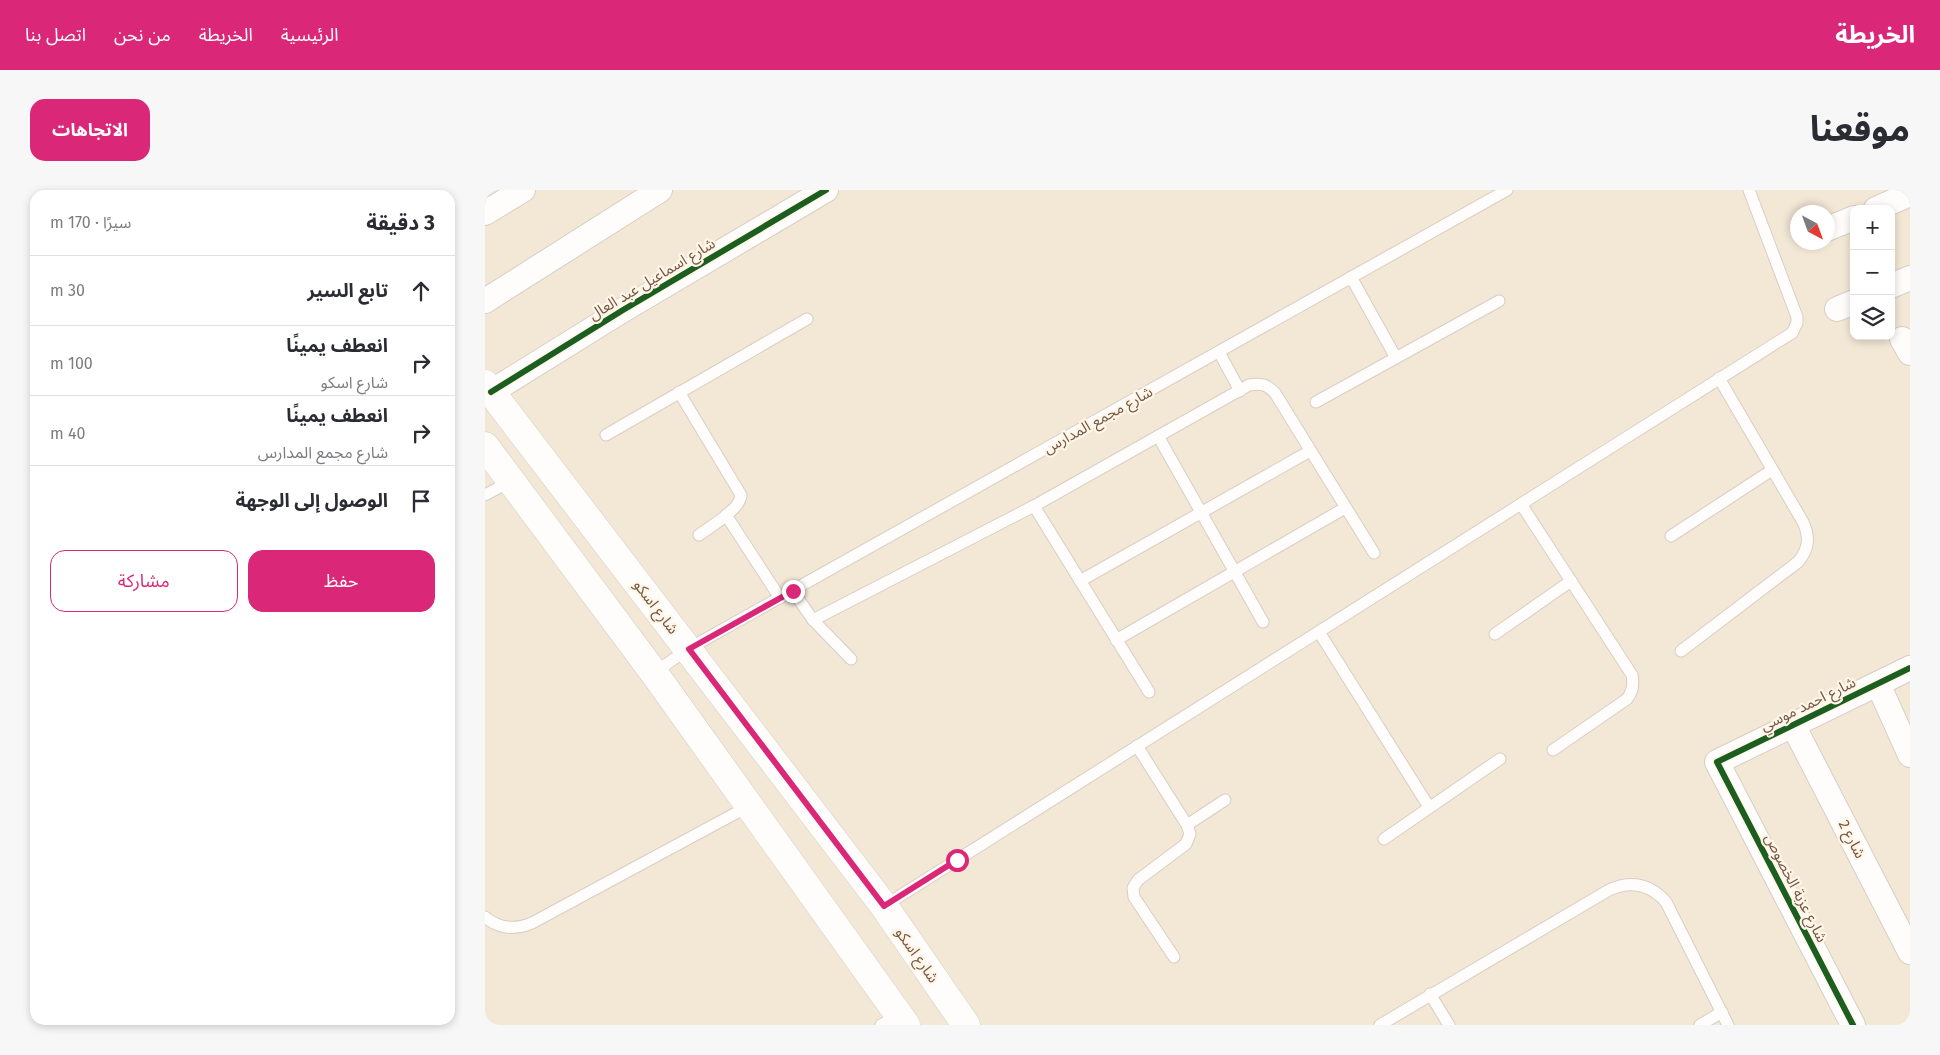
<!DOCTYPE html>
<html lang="ar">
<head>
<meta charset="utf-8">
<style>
  :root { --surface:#fff; --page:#f7f7f7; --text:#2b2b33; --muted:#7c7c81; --line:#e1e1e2; --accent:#db2777 }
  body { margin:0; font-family:"Fira Sans","Noto Sans Arabic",sans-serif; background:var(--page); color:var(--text); direction:rtl }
  .controls { position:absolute; right:15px; top:15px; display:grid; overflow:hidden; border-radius:10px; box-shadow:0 2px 8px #0003 }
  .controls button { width:45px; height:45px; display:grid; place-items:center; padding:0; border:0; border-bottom:1px solid var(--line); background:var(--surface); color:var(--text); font:25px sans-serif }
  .compass { position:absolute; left:1305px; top:15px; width:45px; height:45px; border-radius:50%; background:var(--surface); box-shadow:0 2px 8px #0003; rotate:139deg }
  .stop { position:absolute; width:15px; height:15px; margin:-11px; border:4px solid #db2777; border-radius:50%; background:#fff }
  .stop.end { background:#db2777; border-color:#fff; box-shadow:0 1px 5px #0008 }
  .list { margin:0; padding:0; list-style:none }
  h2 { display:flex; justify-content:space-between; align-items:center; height:65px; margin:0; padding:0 20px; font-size:21px }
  h2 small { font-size:16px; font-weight:400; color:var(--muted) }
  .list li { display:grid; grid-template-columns:32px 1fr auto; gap:15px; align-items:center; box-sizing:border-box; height:70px; padding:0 20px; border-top:1px solid var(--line) }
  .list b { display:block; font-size:19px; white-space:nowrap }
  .list p { margin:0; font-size:16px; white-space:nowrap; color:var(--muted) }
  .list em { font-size:16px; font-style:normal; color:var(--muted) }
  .actions { display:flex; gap:10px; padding:15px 20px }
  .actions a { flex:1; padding:11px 0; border:1px solid var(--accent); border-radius:15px; text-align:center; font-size:18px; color:var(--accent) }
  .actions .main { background:var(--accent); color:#fff }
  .icon { flex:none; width:28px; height:28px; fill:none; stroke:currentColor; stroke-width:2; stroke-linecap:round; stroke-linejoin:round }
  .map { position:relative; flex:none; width:1425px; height:835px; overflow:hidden; direction:ltr; border-radius:15px }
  header { display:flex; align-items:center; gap:30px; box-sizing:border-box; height:70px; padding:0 25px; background:var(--accent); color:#fff }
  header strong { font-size:24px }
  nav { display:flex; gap:28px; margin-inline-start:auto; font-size:18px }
  .intro { display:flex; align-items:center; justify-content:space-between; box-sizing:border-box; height:120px; padding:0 30px }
  h1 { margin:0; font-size:35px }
  .button { padding:12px 22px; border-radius:15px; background:var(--accent); color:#fff; font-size:18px; font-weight:700 }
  main { display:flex; gap:30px; padding:0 30px }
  aside { flex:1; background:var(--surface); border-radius:15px; box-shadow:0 2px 8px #0003 }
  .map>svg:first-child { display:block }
  .residential { fill:#f3e7d6; fill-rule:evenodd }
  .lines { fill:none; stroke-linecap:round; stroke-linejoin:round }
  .service-casing { stroke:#d8cec5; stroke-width:13 }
  .minor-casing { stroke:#d8cec5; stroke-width:26 }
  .secondary-casing { stroke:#d7cdc3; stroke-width:29 }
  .service { stroke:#fefdfb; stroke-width:11 }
  .minor { stroke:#fefdfb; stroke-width:24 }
  .secondary { stroke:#fefdfb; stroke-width:28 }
  .cycleway-casing { stroke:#fff6e7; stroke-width:9 }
  .cycleway { stroke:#1b5e20; stroke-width:6 }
  .route { stroke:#db2777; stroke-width:6 }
  .labels { text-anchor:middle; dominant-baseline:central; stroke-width:4.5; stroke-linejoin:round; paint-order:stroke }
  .street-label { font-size:15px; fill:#755746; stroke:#fff6e7 }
</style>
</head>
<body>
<header>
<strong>الخريطة</strong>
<nav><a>الرئيسية</a><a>الخريطة</a><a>من نحن</a><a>اتصل بنا</a></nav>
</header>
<div class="intro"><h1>موقعنا</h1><a class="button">الاتجاهات</a></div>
<main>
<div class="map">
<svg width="1425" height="835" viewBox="0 0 1425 835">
  <rect width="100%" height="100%" fill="#f7f1e6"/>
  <!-- residential -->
  <path class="residential" d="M0 0H1425V835H0ZM1369 19H1406V146H1369ZM1312 22H1342V52H1312Z"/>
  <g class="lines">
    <defs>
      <g id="service">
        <polyline points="866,87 911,168"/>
        <polyline points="734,162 755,201"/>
        <path d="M194 202 256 305C255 320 226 336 214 345"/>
        <polyline points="831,212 1014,111"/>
        <polyline points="121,245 322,129"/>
        <polyline points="673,246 778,432"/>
        <polyline points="0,305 26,291"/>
        <path d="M1036 314 1147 485C1149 494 1148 501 1142 509L1068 560"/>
        <polyline points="549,316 664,502"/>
        <polyline points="241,325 295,408"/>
        <polyline points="1186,346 1287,280"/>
        <polyline points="595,391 825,261"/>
        <polyline points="308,401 328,430 366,469"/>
        <path d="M328 430 549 316 764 195C775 193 782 194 790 203L889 363"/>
        <polyline points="834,442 944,617"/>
        <polyline points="1010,444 1086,391"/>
        <polyline points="631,450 860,318"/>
        <path d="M1196 461 1313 372C1324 359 1325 347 1318 332L1234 188"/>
        <polyline points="169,483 203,459 1022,0"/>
        <polyline points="652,556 702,635 705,644 701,654 653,690 648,698 649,707 689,767"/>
        <polyline points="702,635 740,610"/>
        <polyline points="899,649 1015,569"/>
        <polyline points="399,716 1307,143 1312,133 1312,127 1264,0"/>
        <path d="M0 727C14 739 30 740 47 733L264 616"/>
        <polyline points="945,804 964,835"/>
        <polyline points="396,835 413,825"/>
        <path d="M895 835 1124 700C1146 690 1165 694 1181 712L1243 835"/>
        <polyline points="1215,835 1237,822"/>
      </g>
      <g id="minor">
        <polyline points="1391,19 1425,4"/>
        <polyline points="0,23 38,0"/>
        <polyline points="1342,39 1369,28"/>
        <polyline points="1406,96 1425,88"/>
        <polyline points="0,111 175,0"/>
        <polyline points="1352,119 1369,112"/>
        <polyline points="1417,149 1425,163"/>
        <polyline points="6,202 138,120 341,0"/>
        <polyline points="1393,494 1425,565"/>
        <polyline points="1308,535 1425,762"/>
        <polyline points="1368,835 1232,572 1425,478"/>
      </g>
      <g id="secondary">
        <polyline points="0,194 399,716 481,835"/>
        <polyline points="0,256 169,483 421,835"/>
      </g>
    </defs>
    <!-- service casing -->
    <use href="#service" class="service-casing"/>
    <!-- minor casing -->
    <use href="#minor" class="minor-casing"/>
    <!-- secondary casing -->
    <use href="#secondary" class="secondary-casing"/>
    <!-- service -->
    <use href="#service" class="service"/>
    <!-- minor -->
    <use href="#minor" class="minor"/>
    <!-- secondary -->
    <use href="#secondary" class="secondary"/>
    <defs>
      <g id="cycleway">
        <polyline points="6,202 138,120 341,0"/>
        <polyline points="1368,835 1232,572 1425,478"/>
      </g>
    </defs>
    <!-- cycleway casing -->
    <use href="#cycleway" class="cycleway-casing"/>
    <!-- cycleway -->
    <use href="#cycleway" class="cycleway"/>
  </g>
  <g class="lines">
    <!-- route -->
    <polyline class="route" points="308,401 204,459 399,716 472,670"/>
  </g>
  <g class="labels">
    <!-- street labels -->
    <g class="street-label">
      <text transform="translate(167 89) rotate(-31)">شارع اسماعيل عبد العال</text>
      <text transform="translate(613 230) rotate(-29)">شارع مجمع المدارس</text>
      <text transform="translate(171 417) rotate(53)">شارع اسكو</text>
      <text transform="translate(1323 514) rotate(-26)">شارع احمد موسي</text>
      <text transform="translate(1367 649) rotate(63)">شارع 2</text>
      <text transform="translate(1311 698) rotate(63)">شارع عزبة الخصوص</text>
      <text transform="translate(432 765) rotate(55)">شارع اسكو</text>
    </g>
  </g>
</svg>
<div class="controls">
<button>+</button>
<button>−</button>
<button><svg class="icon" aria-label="layers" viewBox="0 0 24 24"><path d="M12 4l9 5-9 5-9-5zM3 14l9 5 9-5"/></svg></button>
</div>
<svg class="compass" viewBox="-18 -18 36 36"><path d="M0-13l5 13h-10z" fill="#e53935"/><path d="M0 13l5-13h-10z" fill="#7c7c81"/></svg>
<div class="stop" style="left:472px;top:670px"></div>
<div class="stop end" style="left:308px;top:401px"></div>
</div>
<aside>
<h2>3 دقيقة<small>سيرًا · 170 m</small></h2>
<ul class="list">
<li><svg class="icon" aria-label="ahead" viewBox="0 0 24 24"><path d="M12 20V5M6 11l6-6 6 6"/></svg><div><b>تابع السير</b></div><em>30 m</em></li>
<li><svg class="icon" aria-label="right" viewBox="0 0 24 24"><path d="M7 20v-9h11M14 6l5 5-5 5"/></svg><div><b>انعطف يمينًا</b><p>شارع اسكو</p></div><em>100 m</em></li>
<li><svg class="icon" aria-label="right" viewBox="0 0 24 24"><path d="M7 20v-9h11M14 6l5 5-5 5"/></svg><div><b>انعطف يمينًا</b><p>شارع مجمع المدارس</p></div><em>40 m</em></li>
<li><svg class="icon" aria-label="arrive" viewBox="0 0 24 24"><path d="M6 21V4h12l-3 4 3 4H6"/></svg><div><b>الوصول إلى الوجهة</b></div></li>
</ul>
<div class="actions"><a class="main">حفظ</a><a>مشاركة</a></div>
</aside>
</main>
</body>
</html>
